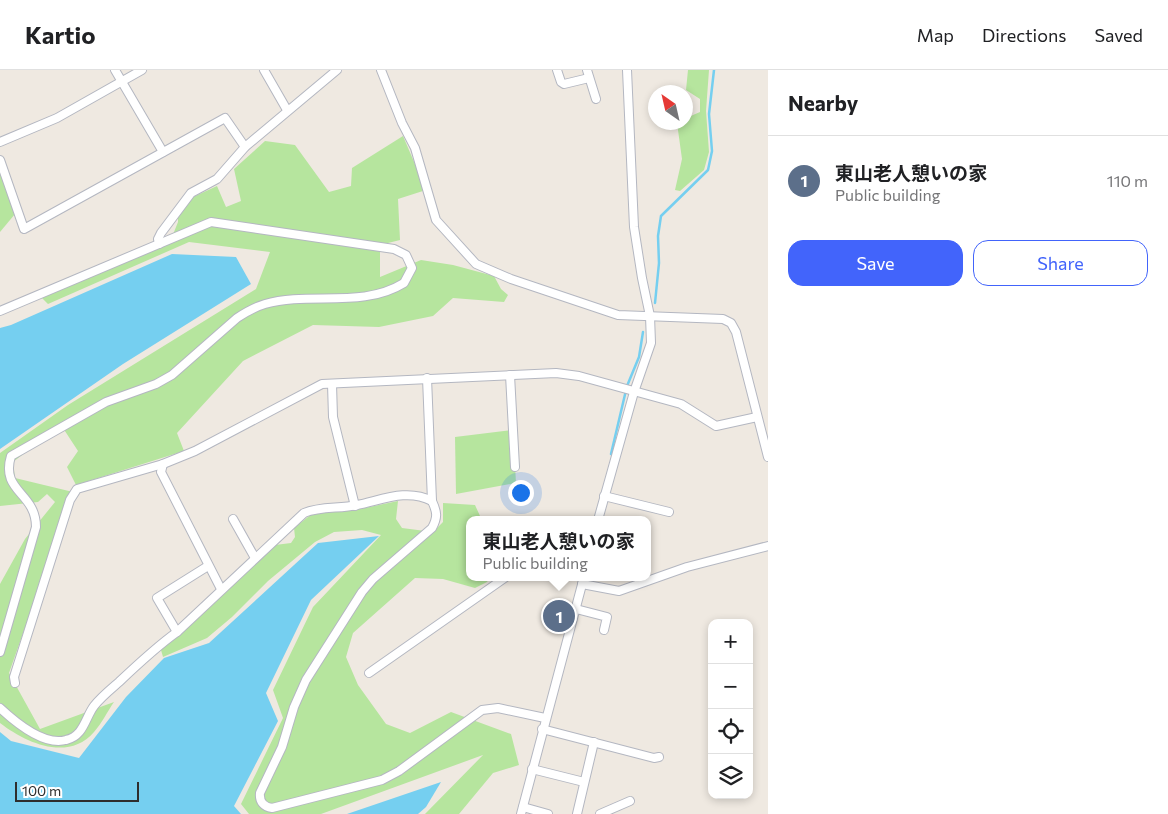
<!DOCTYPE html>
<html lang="en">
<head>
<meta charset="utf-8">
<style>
  :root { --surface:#fff; --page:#f6f6f6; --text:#202124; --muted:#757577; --line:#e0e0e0; --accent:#4264fb }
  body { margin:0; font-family:Commissioner,"Noto Sans JP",sans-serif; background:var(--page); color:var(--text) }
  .controls { position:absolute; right:15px; bottom:15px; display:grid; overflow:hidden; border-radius:10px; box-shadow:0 2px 8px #0003 }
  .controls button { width:45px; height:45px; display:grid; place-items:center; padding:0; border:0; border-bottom:1px solid var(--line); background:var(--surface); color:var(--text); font:25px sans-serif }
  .compass { position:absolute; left:648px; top:15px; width:45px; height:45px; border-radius:50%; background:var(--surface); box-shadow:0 2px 8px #0003; rotate:326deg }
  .scale { position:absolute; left:15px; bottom:12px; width:124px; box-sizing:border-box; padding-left:5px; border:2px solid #2e2e2e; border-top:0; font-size:14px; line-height:18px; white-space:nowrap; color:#2e2e2e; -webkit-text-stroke:4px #fff; paint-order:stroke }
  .you { position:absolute; left:520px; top:422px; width:18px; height:18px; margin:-12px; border:4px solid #fff; border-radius:50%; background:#1a73e8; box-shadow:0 0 0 8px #1a73e833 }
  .badge { display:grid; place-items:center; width:32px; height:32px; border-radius:50%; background:var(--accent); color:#fff; font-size:16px; font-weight:700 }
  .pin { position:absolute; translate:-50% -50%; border:2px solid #fff; box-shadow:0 1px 5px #0006 }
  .popup { position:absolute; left:466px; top:446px; width:185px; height:65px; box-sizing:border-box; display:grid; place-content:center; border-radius:10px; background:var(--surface); filter:drop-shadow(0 1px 4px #0005); font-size:16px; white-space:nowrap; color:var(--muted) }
  .popup b { font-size:19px; color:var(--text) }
  .popup::after { content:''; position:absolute; left:50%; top:100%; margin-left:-10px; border:10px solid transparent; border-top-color:var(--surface) }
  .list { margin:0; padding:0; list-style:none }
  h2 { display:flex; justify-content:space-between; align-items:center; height:65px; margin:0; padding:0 20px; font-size:21px }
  h2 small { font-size:16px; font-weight:400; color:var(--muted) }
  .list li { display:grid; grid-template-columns:32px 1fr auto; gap:15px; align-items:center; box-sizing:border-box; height:90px; padding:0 20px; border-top:1px solid var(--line) }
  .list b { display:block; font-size:19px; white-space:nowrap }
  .list p { margin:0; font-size:16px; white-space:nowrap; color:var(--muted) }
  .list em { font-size:16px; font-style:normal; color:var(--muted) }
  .actions { display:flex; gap:10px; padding:15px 20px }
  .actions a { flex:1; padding:11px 0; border:1px solid var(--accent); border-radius:15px; text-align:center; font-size:18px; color:var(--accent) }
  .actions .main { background:var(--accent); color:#fff }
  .icon { flex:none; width:28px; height:28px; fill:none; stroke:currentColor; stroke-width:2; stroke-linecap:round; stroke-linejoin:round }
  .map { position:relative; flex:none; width:768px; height:744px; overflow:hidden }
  header { display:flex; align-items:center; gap:30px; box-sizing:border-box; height:70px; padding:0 25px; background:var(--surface); border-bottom:1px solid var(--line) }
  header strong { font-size:24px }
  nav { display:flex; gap:28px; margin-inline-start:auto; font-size:18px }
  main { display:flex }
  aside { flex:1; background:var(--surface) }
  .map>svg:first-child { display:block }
  .green { fill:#b6e59e }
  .water { fill:#75cff0 }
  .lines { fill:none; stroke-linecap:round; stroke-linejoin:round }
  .stream { stroke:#75cff0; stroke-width:2.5 }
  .minor-casing { stroke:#b4b7c1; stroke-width:10 }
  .minor { stroke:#fff; stroke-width:8 }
</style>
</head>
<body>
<header>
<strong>Kartio</strong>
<nav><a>Map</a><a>Directions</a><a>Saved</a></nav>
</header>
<main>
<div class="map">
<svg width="768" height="744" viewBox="0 0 768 744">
  <rect width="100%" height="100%" fill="#efe9e1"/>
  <!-- green -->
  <g class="green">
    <polygon points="688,0 709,0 706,41 709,82 704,100 680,121 675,120 682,89 677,53 686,52 686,48 700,42 700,29 686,20"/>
    <path d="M403 66 426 120 398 129 400 170 380 175V207L421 190 453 195 494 206 501 219 508 225 504 232 453 228 433 246 379 257 313 255 243 291 177 363 184 381 76 415 67 397 78 381 61 355 13 392 15 408 73 422 9 603 40 659 114 632C107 642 102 653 94 662 68 692 26 673 0 653V514L25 469 55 432 47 424 38 432 0 436V383L68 335 256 219 270 182 189 172 48 234 42 228 170 172 178 152V134L217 116 226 137 241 131 234 99 265 71 295 75 329 122 351 116 352 98Z"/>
    <polygon points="0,100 15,144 0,162"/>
    <polygon points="513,360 516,413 456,424 455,367"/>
    <polygon points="398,431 396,449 402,458 433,462 443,452 443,433 475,435 480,446 479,450 470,450 470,507 490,507 487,512 475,518 443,509 415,508 353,563 346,587 358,615 386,654 410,663 451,642 511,664 519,695 493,703 459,744 425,744 483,685 321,744 249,744 241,734 283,648 273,620 313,537 381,465 362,460 334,462 315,472 268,511 232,547 207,568 163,587 161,580 275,475 291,473 295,467 294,458 313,443 355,440"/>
  </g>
  <!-- water -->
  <g class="water">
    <polygon points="172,184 236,187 251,214 123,294 0,379 0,258 11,255"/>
    <polygon points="379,466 311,530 266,623 278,651 234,736 241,744 0,744 0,662 11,671 79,688 126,627 164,588 209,573 318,473"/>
    <polygon points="441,712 426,737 418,744 347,744"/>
  </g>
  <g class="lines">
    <!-- stream -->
    <g class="stream">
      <polyline points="655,233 659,193 658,166 661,146 708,100 712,81 709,44 714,0"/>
      <polyline points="611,384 627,316 639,287 643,262"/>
    </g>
    <defs>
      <g id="minor">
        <polyline points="115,0 163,82"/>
        <polyline points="264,0 287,40"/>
        <polyline points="381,0 402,53 415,78 436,150 476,194 511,209 618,245 723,249 731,253 736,262 768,387"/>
        <polyline points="557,0 561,12 564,14 589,8"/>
        <polyline points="587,0 596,29"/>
        <polyline points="0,72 57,48 142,0"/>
        <polyline points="0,90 24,159 225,48 245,77"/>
        <polyline points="159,174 158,169 161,163 191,123 217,109 245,77 337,0"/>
        <path d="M0 241 211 152 394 179 406 185 412 198 404 213C362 239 310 221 265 234 255 237 246 242 237 248L172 305 156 314 106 332 11 386C0 422 36 422 36 457L0 582"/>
        <polyline points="510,305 515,397"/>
        <polyline points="427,308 432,431"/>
        <polyline points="332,314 333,347 355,436"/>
        <polyline points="163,394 161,402 221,519"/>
        <polyline points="604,426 669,442"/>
        <polyline points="233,449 255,488"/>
        <polyline points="598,450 634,322 651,273 650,246 642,208 634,157 627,0"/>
        <polyline points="582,514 619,521 687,497 768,476"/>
        <polyline points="576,539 607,547 604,560"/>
        <polyline points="177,562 157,528 208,496"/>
        <polyline points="369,603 506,507"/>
        <polyline points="15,613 14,607 70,430 77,419 163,394 195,381 322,314 556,303 579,306 681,334 716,356 757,347"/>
        <path d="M0 638C15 652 44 676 66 670 84 666 85 648 94 636 101 627 111 619 119 612 138 594 156 577 177 562L304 443C321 436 339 439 357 435 382 430 407 418 432 431 437 442 438 447 432 458L373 509 362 522 306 610 294 637 282 677 260 723C259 732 264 737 272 738L382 710 399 701 482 640 498 638 545 648"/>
        <polyline points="542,659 654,688 659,687"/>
        <polyline points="532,699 584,712"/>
        <polyline points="523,737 548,744"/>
        <polyline points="521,744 584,507"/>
        <polyline points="577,744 594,672"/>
        <polyline points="600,744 630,731"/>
      </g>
    </defs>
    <!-- minor casing -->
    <use href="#minor" class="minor-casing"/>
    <!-- minor -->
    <use href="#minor" class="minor"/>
  </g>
</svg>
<div class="controls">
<button>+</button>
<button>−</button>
<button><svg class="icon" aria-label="locate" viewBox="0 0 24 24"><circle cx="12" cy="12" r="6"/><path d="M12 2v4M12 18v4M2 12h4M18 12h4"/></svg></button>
<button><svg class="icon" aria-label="layers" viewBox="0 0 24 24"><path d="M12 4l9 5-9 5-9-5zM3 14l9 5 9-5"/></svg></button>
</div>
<svg class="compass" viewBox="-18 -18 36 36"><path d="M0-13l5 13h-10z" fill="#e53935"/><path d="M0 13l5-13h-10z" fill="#757577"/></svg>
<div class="scale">100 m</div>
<div class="you"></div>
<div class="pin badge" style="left:559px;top:546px;background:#5c6f8a">1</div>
<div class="popup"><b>東山老人憩いの家</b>Public building</div>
</div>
<aside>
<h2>Nearby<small></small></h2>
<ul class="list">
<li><span class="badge" style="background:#5c6f8a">1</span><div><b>東山老人憩いの家</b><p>Public building</p></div><em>110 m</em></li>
</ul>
<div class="actions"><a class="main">Save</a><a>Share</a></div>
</aside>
</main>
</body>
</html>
